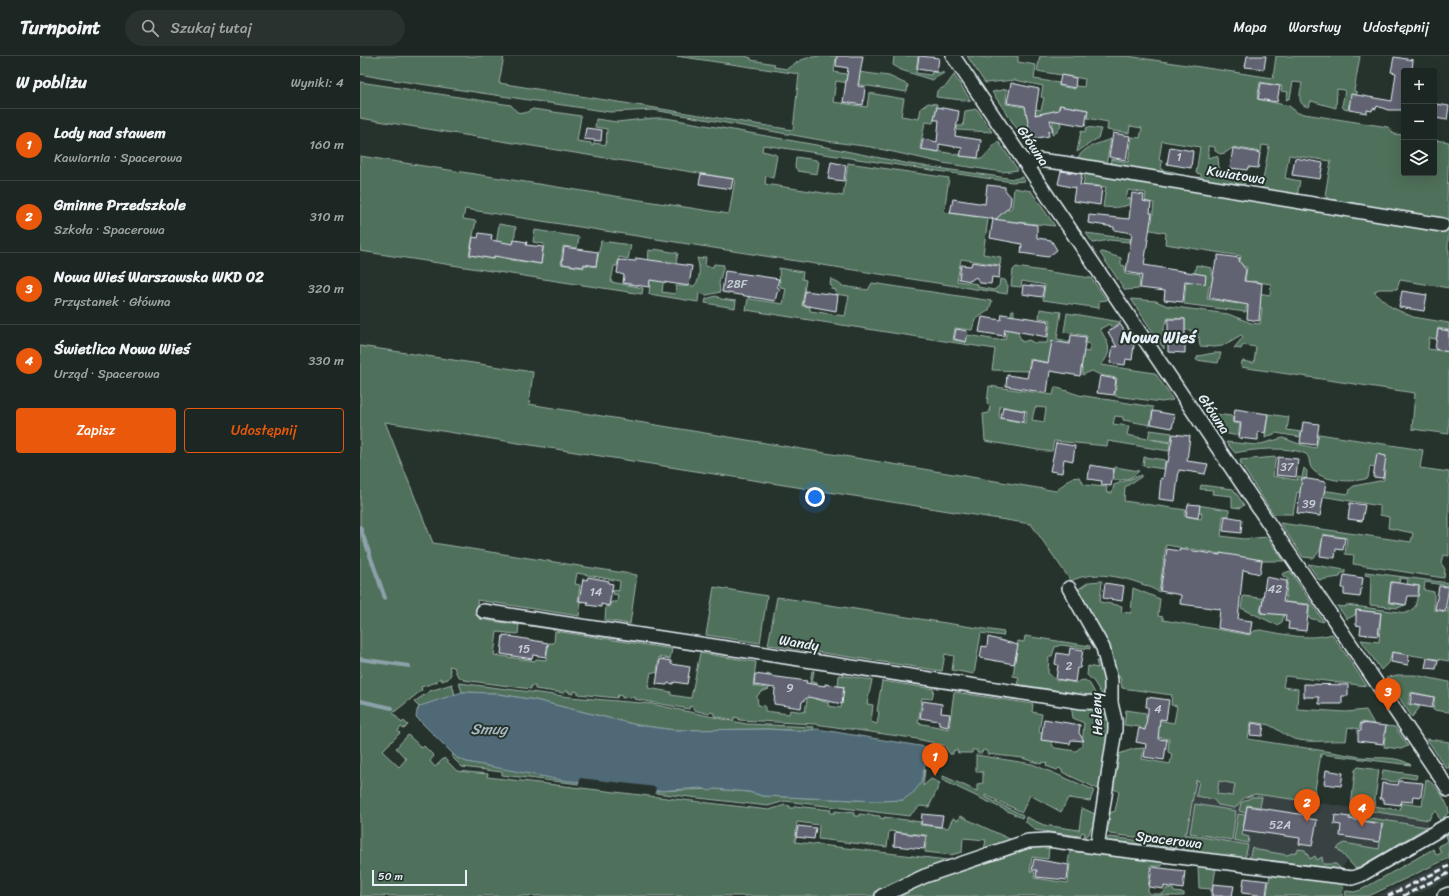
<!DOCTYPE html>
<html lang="pl">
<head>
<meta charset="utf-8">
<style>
  :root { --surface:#1c2622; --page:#29322f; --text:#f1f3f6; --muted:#a0a5a5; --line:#3a4340; --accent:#ea580c }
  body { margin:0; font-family:Sriracha,sans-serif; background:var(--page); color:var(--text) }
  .controls { position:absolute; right:12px; top:12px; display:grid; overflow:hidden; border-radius:4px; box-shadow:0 4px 16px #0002 }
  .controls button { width:36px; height:36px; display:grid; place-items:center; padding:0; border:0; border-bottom:1px solid var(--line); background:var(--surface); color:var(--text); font:20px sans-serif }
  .scale { position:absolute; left:12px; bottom:10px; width:95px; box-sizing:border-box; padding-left:4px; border:2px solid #e8f1f8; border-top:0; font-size:11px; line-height:14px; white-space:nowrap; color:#e8f1f8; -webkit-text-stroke:3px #26332d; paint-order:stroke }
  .you { position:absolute; left:455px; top:441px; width:14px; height:14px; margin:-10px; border:3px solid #fff; border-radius:50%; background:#1a73e8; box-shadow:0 0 0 6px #1a73e833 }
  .badge { display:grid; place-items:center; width:26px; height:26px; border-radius:50%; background:var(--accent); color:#fff; font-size:13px; font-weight:700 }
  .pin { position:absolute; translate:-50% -33px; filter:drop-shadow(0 1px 2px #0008) }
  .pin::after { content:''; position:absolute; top:21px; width:14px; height:12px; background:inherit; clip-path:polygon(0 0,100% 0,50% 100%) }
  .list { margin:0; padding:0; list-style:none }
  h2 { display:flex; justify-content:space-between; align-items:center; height:52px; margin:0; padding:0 16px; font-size:17px }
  h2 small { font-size:13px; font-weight:400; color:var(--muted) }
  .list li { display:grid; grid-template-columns:26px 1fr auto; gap:12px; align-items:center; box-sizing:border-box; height:72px; padding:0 16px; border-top:1px solid var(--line) }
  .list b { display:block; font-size:15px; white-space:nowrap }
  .list p { margin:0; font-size:13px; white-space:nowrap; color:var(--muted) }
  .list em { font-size:13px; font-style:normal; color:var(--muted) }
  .actions { display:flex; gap:8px; padding:12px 16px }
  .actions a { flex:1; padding:9px 0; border:1px solid var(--accent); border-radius:4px; text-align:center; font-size:14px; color:var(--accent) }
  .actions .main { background:var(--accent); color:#fff }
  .icon { flex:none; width:22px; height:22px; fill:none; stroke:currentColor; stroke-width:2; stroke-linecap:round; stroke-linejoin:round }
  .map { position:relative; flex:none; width:1089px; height:840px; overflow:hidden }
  header { display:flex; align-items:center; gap:24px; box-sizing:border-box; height:56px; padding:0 20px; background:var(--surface); border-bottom:1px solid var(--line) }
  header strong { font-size:19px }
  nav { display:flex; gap:22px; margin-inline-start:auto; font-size:14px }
  .search { width:280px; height:36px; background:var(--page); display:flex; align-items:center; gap:10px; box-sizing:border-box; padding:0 14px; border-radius:22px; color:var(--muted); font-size:15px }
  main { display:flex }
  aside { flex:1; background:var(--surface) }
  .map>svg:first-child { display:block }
  .built { fill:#384242 }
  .green { fill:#4f705a; stroke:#9cb0a9; fill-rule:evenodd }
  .water { fill:#506b76; stroke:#8da1aa }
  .pier { fill:#26332d }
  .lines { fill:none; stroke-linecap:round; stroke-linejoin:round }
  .stream { stroke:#8da1aa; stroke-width:4 }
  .building { fill:#626472; stroke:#e8f1f8 }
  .minor-casing { stroke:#e8f1f8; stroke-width:16 }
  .minor { stroke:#26332d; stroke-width:13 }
  .rail { stroke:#e8f1f8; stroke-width:3; stroke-dasharray:6 3; stroke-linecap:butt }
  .labels { text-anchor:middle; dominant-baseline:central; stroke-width:4; stroke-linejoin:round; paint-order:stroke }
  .number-label { font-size:12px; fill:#c6ced6 }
  .street-label { font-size:14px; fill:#e8f1f8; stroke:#26332d }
  .water-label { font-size:15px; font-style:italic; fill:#abbbc4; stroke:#26332d }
  .quarter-label { font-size:16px; font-weight:bold; fill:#e8f1f8; stroke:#26332d }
</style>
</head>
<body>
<header>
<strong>Turnpoint</strong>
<div class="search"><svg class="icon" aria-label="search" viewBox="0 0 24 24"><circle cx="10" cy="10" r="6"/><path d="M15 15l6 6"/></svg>Szukaj tutaj</div>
<nav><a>Mapa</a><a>Warstwy</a><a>Udostępnij</a></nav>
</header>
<main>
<aside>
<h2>W pobliżu<small>Wyniki: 4</small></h2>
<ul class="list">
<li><span class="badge">1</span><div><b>Lody nad stawem</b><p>Kawiarnia · Spacerowa</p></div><em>160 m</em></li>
<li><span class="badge">2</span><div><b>Gminne Przedszkole</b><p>Szkoła · Spacerowa</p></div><em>310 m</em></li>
<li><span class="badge">3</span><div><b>Nowa Wieś Warszawska WKD 02</b><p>Przystanek · Główna</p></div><em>320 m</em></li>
<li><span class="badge">4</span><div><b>Świetlica Nowa Wieś</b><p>Urząd · Spacerowa</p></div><em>330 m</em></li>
</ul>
<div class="actions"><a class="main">Zapisz</a><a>Udostępnij</a></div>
</aside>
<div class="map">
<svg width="1089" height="840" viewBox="0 0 1089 840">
  <rect width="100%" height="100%" fill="#26332d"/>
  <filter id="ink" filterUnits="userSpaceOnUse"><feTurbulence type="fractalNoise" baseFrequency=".025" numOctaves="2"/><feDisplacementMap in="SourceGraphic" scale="8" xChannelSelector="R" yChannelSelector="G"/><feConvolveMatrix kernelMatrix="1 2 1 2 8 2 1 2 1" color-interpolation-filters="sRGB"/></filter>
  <g filter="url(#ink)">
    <!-- built -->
    <g class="built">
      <polygon points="833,720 874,727 886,735 902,738 1069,764 1066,772 996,813 987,805 981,813 821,795"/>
      <polygon points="1089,805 1089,822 1052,840 1017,840"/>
    </g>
    <!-- green -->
    <g class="green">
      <path d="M0 0H144L139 27 433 74 439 18 316 0H385L391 2V4L415 8 414 11 427 13C443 0 454 0 476 0L474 16 497 20 498 16 529 20 548 29 547 36 476 25 473 46 507 51 509 37 544 43 541 60 559 63 561 52 568 47 577 48 573 67 565 66 560 92 622 103 638 85 658 114 642 116 583 107 511 91 466 85 294 54 250 56 20 22 0 18Z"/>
      <polygon points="534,0 558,0 556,17 571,19 572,16 584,17 572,24 541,14 533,9"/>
      <path d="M607 0 631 2 632 0H658V6L676 9 674 23 699 27V30L715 33 716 30 724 31 725 23 677 15 680 0H767L913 22 916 0H1000L994 35 997 36 995 49 989 48 988 54 984 53 982 50 985 34 977 33 976 52 951 45 949 51C936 49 940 38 942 27L933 26 930 42 926 44 928 36 921 35 922 30 900 26 897 43 929 50 938 57 1028 71 1034 78 1044 79V117H1074V84L1089 86 1087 146 1089 147 1088 194H1089V232L1040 224 1037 233H1019L1015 235V237L1031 251 1053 261 1089 267V274L1078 272 1076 283 1069 282 1068 293 1089 296V378L1052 373 1055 337 881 311 882 305 894 307 896 291 883 289 881 293 874 292 883 281 881 279 862 290 855 291 840 290 839 281H831V274H825V263L808 262 804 271V293L771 243 796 245 808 250 868 258 891 267 900 268 902 252 886 251V256L824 248 826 227H833L836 209 852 212V221L885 226 887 211 879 210 881 200 805 188 806 177 786 173 787 165 792 166 794 147 785 145 786 137 768 134 766 142 775 144C770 152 752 152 743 151L746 131 732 129 731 133 723 132 725 115 970 146 965 139 971 105 929 99 925 122 940 125 937 140 901 135 909 90 902 89 901 96 874 91 865 97 860 98 855 95V91L848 90V102L855 100 858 101 859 112 867 119 884 122 885 130 883 132 841 125V118L836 117 840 91 802 85 799 104 802 105 801 114 815 116 814 121 750 110 751 103 768 106 772 81 780 82 782 72 770 70 769 77 747 74 748 66 727 62 728 54 699 49 698 57 701 69 697 76 692 79 693 65 686 57 667 59 670 80 664 83 632 36 647 33 646 48 681 54 684 42 681 41 683 30 655 24 625 27ZM892 225 911 228 910 239 891 236ZM849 230 880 234 878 248 847 243Z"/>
      <polygon points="594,19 611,45 576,41 577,35 586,30"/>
      <polygon points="0,26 151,49 157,56 165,57 173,53 221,60 217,85 231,87 231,89 233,90 234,87 246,89 247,73 235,71 236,63 257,66 294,62 306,62 456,89 550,108 654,123 662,121 665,125 652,126 403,89 402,95 415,98 417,100 413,122 406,120 405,128 483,140 488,107 589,122 584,156 617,161 619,149 650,153 652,151 654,132 671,135 695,170 628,163 623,198 641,201 640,209 601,203 597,225 618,228 618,231 634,234 639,230 640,223 645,224 648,230 647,238 105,153 103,163 116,165 109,199 134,203 139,168 156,171 151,204 181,208 184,188 173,186 175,174 219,181 217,192 203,190 201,208 224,212 225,209 236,211 241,185 271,189 268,203 259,201 257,210 254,210 251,226 283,232 282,238 0,195 0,100 369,158 375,123 0,62"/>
      <polygon points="617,53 632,76 597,74 597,70 603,70 605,55"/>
      <polygon points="727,71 741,73 738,82 717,96 721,75 725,76"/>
      <path d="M751 83 746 109 716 104C724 90 738 88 751 83Z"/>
      <polygon points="436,101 456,104 459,106 457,118 438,115 435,111"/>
      <polygon points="726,177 771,183 769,186 749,184 733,187"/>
      <path d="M294 193 318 197 316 207 306 205 302 236 315 238 316 230H334C341 224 340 211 337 202L342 203 343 201H346L345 210 353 211 354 208 364 209 359 227 360 236 347 239 339 237 338 246 289 238 290 228 281 227 287 217 289 194 294 195Z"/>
      <polygon points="742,196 761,202 761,209 765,210 765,218 780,220 779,233 765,234 740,197"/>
      <polygon points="656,211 731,222 747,244 739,245 739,252 683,244 685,229 662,225 661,231 651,230 653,214"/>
      <path d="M419 212 443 216 442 223 446 224 442 250 450 251V255L485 260 489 240 475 238 476 234 471 233 472 230 470 229 471 222 482 230 508 234 512 227 632 245 629 254 615 264 612 274 595 272 593 284 606 286 608 279 637 284 645 283 652 254H654C653 266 657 275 662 286L669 284 674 287H687L691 264 679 262 680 253 701 256 697 283 710 285 709 292 729 296 730 288 726 287 727 280 704 276 707 257 761 266 752 272 749 268 740 273C748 287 754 295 741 309L795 317 813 344 802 346 755 340 757 322 740 319 732 315 722 319V312L670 303 668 315 632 314 635 293 386 254 389 237H391L390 243 423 248 426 232 420 231Z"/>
      <polygon points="356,240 361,243 376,245 375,252 345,247 346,243"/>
      <path d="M0 290 173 316 169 348 696 435 711 422 720 421 724 429 747 431 746 436 752 437 754 429 781 419V421L765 431 764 445 826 454 824 460 841 463 842 457 836 455 837 449 869 454V460H863L861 480 884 483 907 481 924 505H903L806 489 799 536C776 523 735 512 711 525L671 468 25 366 73 487 277 519 270 568 245 564 246 550 250 551 251 546H257L258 539 253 538 254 534 259 535 260 525 217 517 215 528 220 529 218 545 221 546 219 560 117 544 119 563 159 569 158 578 137 576 134 599 175 605 176 603 186 604 189 587H194L195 575 312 593 310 603 299 601 297 617 291 616 288 632 311 636V639L331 642 340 597 396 606 393 630 405 632 407 618 412 619 409 633 401 636 397 640 398 649 405 650V655L429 658 430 654 445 656 452 615H454L452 626 457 627 455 643 469 647 468 650 481 652 484 631 478 630 479 619 512 624 507 648 513 649 511 666 517 668 519 656 517 655 522 625 574 633 572 643 562 642 558 667 589 673 594 636 673 648 672 656 682 658 679 676 690 682 693 690 695 692 716 695 722 690 724 667 713 662 711 649C725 651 744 650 750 664L740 734 702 716V714L699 712 697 714 686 710 687 707 683 706 681 708 662 702 627 698V695L623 694 622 697H617V694H612V697H598L597 694 593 695V698H590L584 689 552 682 455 668 379 664V662L374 661V664L354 660V657L350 656 349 658 333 654 334 652 330 650 329 653 274 643V641L262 642V640L258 639 257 642 218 638V636L213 635V638L209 637V635H205L204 637 175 633V630H171V633L104 624 97 619 94 611 89 610 91 618 88 623 82 625 81 622 77 624V626L61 631 62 634 33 657 42 667 44 665 48 669 44 673 41 671 38 675 40 677 22 695 39 711 46 703 36 692 48 679 62 692 64 690 74 700 70 705 75 711 84 702 97 715 128 718 127 721 409 754 425 749 430 750V752H434L435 750 471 754 470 757H475V755L494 757V760H499V758L520 760V762L524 763V761L561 766 560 769 588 772 593 762 598 765 600 760 654 785 624 794 626 784 603 782 602 796 591 799 565 796 567 779 529 775 527 791 458 783 459 769 437 766 435 786 596 805 564 816 512 840H0Z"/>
      <polygon points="854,297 861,297 858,307 836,304 838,300"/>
      <path d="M629 330 693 339 695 331 719 339 793 351 790 369 763 364V361L755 360 753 368 769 370 767 379 788 383 790 374 812 377 811 386 790 383 810 387 809 395 748 385 747 390 694 385 692 395H684L625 385 623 358 629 357 630 350 627 347ZM640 350 667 355 665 367 639 362ZM675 351 686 352 684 366 672 364Z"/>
      <polygon points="855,358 872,360 873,367 880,368 878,380 859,376 847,359"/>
      <polygon points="908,358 929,361 927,374 941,376 940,381 916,377 905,382"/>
      <path d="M959 378 1063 394 1060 412 1089 416V500L1083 499 1081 507 1085 513 1084 522 993 508 994 499 985 498 987 482 963 478C961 488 962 496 953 502L943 501 920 467 1051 486 1053 477 1028 472 1029 461 1020 459V450L937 436 933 458H913L881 408 880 404 916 401 913 420 937 424 938 420 942 421 944 412 947 415 946 432 989 438 990 433 994 430 1024 424 1025 413 1010 410 1008 422C994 427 964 426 953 414 948 410 951 402 946 398 930 390 892 393 875 397L866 386 897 389 923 382 942 389 956 392Z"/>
      <polygon points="784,401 805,404 804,413 783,410"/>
      <path d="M755 411 779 415C772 423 762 425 753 424Z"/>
      <polygon points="841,429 873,433 884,449 880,452 872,451 872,440 852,438 853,434 840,433"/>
      <polygon points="948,508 985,514 985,517 981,517 980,521 959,524"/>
      <polygon points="930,515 964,566 949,562 949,548 925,546 928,523 924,521 922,518"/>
      <polygon points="1006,516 1089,527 1089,530 1065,526 1064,534 1074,536 1074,554 1087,556 1089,544 1089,605 1032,596 1029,606 1021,614 1001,584 1019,586 1021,557 996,554 995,559 987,563 977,550 986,551 986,549 1047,557 1055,551 1060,530 1047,528 1048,523 1040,522 1039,527 1031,526 1028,547 1045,549 1038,552 1010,549 1011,520 1005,519"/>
      <path d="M742 525 740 546 762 550 761 556 771 557 773 532 800 543 798 560 803 561V564L890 579 894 575 900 574C925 578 947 585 972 578L1007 630 925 620 923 631 938 633 937 653 986 656 1006 654 1014 668 1001 666 999 673 988 671 986 685C970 684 955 687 939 684 927 682 920 674 909 669 904 667 896 667 891 666L888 683C925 689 963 694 1000 701 1016 703 1037 699 1051 709L961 698 953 746 895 738 884 742 875 752 858 749 853 743 836 740 839 725 836 724 827 776H825L824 778 888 789 885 802 821 795 823 783 814 781 813 786 750 778 747 775 750 757 755 755 759 736 751 731 757 696 759 698 773 693 784 692 782 703 810 708 812 698 808 696 809 683 779 678 780 671 764 669 766 654 786 657V662L814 667 817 650 811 649 812 639 762 632 760 621 755 620 729 552 717 534 729 526ZM859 725 875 728 873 740 857 738Z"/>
      <polygon points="354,531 407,540 400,587 346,579"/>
      <polygon points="883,540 923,545 910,551 901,550 900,557 924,558 922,566 917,569 881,552"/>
      <polygon points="417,541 424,542 644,576 643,580 621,577 614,618 592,614 594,600 585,598 582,615 417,590 408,589"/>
      <polygon points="665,580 730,590 730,593 701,589 695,591 692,600 689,600 688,617 697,625 700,624 716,627 719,625 725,624 730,628 737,641 712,639 712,637 657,629 659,621 653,620 658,585 664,586"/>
      <path d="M736 605H741C744 615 751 631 742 639L734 626 727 619 728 610 738 612Z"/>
      <polygon points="1037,619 1055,619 1089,626 1089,656 1073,654 1075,641 1051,636 1048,648 1060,651 1052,661 1026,622"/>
      <polygon points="99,627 210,641 292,648 386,668 454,671 452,675 408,673 315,674 277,669 175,644 133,637 102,636"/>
      <polygon points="92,628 95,639 61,650 57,655 59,651 54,646 70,635"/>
      <polygon points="1026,670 1035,671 1048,690 1041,693 1024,691"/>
      <polygon points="1067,683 1089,686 1089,712 1086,712"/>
      <polygon points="93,698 97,702 107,706 219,726 219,728 142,719 142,716 102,711 91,700"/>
      <polygon points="616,699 672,708 734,734 730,745 708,742 701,756 670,739 662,756 625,739 625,741 663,759 662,762 582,724 583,720 617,735 617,728 623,727 623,716 616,716"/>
      <path d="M998 711 1019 714 1014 750 1040 754 1041 747 1062 750 1066 723C1075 727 1088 746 1089 756L1080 765 1076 755 1073 756 1069 764 991 752 995 714Z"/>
      <polygon points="565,713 563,730 571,723 580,727 569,751 560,750 549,760 425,745 408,750 295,737 296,735 355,733 389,736 403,740 517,745 543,744 561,727"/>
      <polygon points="1023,714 1057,719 1056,723 1043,721 1036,726 1021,724"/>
      <polygon points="892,741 902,741 900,751 887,749 886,757 879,755 881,747"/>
      <polygon points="835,748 876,755 872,784 830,777"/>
      <polygon points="722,752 737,759 734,772 731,772 729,778 724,781 725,777 722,776 720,780 675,774 665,765 666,761 684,769 719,774"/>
      <polygon points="878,758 885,759 882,779 889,781 888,787 874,784"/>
      <polygon points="991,759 1067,771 996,813 977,792 984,787 1019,793 1023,768 990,762"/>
      <polygon points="1089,778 1089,802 1009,840 985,840 986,835 994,836 1001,834 1073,793 1077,799 1081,797 1078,790 1088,785 1086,780"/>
      <polygon points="750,781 814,789 816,792 755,785 751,789 745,783"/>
      <polygon points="673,790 689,792 688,803 672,801 670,815 675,816 674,822 708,827 710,808 708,807 710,795 803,806 802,810 790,810 788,835 791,838 803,838 807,832 813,833 814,836 824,837 824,840 534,840 581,820"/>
      <polygon points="892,791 898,794 927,799 938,795 938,793 945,794 950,803 955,800 957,804 962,801 963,808 976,808 981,813 889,803"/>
      <polygon points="838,810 856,812 851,840 851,833 839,832"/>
      <polygon points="910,818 984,826 982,840 907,840"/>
    </g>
    <!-- water -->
    <polygon class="water" points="102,636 133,637 175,644 277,669 315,674 408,673 443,675 457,673 566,691 568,695 561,727 554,736 543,744 517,745 403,740 389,736 355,733 350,735 341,732 298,735 201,724 107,706 97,702 56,661 57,655 60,650"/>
    <!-- pier -->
    <polygon class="pier" points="220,722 296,731 295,737 219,728"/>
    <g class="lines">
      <!-- stream -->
      <g class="stream">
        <polyline points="0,471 25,542"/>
        <polyline points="0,603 49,610"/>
        <polyline points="0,645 32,652"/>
      </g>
    </g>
    <!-- building -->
    <g class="building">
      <polygon points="477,0 503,0 498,30 505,31 503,49 483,46 488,12 476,10"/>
      <polygon points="559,0 579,2 577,16 557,13"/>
      <polygon points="887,0 906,0 904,13 885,11"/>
      <polygon points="1034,1 1053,4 1052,15 1044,15 1044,54 1028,54 1017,50 1016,53 1013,52 1012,55 1007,54 1007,57 989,54 991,38 1032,45 1036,17 1031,16"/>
      <polygon points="701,19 716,22 715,32 699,29"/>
      <polygon points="651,27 679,33 675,59 699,54 700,49 728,54 725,70 690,64 693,75 688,76 689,80 671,83 665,50 647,47"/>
      <polygon points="901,27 920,30 917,46 898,43"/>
      <polygon points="1077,48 1089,50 1087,64 1075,62"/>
      <polygon points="577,51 599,55 595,80 621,84 618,102 600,100 602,92 579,88 579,96 561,93 563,83 577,86 579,64 574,64"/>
      <polygon points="226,72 242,74 241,85 224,83"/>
      <polygon points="753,77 770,80 766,104 749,101"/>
      <polygon points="810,91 833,95 831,112 807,108"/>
      <polygon points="873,92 900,97 898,112 888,111 887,114 870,112"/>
      <polygon points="935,102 963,107 960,123 932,119"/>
      <polygon points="471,106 486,109 484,125 468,123"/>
      <polygon points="701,115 722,118 720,129 742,131 740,149 713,145 715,132 698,128"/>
      <polygon points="341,118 373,123 371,133 339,128"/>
      <polygon points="627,129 645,131 645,134 651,141 650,150 636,163 590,157 593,143 625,148"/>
      <polygon points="772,137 784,139 783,145 791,147 790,157 792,157 784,209 846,219 845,228 825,225 823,246 804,244 805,235 780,232 782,219 766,216 772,177 754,174 754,171 728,167 729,159 769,163"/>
      <polygon points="633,163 677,169 677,182 691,184 697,194 688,201 661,197 662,188 630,182"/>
      <polygon points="119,177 132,179 131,184 153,188 154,184 167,186 166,189 183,191 181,208 134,200 134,203 110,199 113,181 118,182"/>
      <polygon points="204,191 238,196 236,210 224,208 223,211 202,208"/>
      <polygon points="858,199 880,202 879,205 886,214 884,225 902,227 899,265 887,263 888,249 849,242 856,204 858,204"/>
      <polygon points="276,202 332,210 329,230 290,224 289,231 263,227 264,219 257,217 259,204 276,205"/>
      <polygon points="612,206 640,210 639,222 632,221 631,228 620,227 616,221 610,225 599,223 601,209 611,210"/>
      <polygon points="365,215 419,223 417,230 420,234 417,237 415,245 362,236"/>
      <polygon points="663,229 684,231 682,241 662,238"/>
      <polygon points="445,235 478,239 476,255 443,249"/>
      <polygon points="1042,235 1067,239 1064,255 1039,251"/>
      <polygon points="642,258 689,265 687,281 645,273 644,280 619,276 622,261 641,264"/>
      <polygon points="808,263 825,263 825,297 808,296"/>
      <polygon points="760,268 774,289 772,304 766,303 765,309 750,307 753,290 757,291 748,276"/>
      <polygon points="596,273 607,275 606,286 594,283"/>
      <polygon points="1078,273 1089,275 1089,296 1075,293"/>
      <polygon points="711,279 726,281 720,320 690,315 687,337 646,330 647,319 667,322 671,304 688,307 692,285 710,288"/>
      <polygon points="740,320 756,323 754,339 737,337"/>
      <polygon points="643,351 665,355 663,366 641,362"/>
      <polygon points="875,353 908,358 905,377 898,376 898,384 879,382 881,367 873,366"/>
      <polygon points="793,355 815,359 812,372 791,368"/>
      <polygon points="943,366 959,368 956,389 940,387"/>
      <polygon points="813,378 830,380 827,405 848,408 845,418 819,414 815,445 799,443 801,422 803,423 806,405 808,406"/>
      <polygon points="696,387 715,390 713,405 704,403 702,417 690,415"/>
      <polygon points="1017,398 1026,400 1023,422 1013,421"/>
      <polygon points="918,401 938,403 936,421 916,419"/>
      <polygon points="730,409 754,413 751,430 741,429 742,425 728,423"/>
      <polygon points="942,422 966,426 960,460 937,457"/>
      <polygon points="990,447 1005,449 1002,465 988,463"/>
      <polygon points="828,448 840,449 838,462 826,460"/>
      <polygon points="865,460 882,463 881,477 863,475"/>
      <polygon points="963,479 985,482 983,494 976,493 975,502 960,500"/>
      <polygon points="807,493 820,495 820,493 860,499 860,497 902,504 900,518 883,514 878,563 892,565 890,578 858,572 860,553 820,548 821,539 800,535"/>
      <polygon points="984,519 1003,522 1000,541 984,539 984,532 982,532"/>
      <polygon points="228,521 249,525 248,527 253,528 249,550 241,548 241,551 227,549 228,546 219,545 223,523 227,524"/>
      <polygon points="906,521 927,525 923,546 949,549 946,575 928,573 929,566 925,565 926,559 901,557"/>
      <polygon points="1031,526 1059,530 1058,540 1048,540 1046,549 1029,546"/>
      <polygon points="745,527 764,530 762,545 743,542"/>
      <polygon points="1079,530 1089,531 1085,555 1075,553"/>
      <polygon points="996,554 1021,557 1018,580 1000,578 1001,570 996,569"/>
      <polygon points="143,579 188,587 186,601 173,599 172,603 141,598"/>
      <polygon points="628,581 658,589 654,608 620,602 622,590 627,591"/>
      <polygon points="710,592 723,594 720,612 717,612 715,626 696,623 698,609 695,608 697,597 709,599"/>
      <polygon points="1032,596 1049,599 1048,609 1031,606"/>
      <polygon points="1067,602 1078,604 1076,613 1065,612"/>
      <polygon points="300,603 311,605 311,608 330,611 327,628 314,626 313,628 308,627 307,629 296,628"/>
      <polygon points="395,618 447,625 446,627 465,630 465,628 484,631 482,648 448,641 442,646 441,652 414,648 415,632 394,629"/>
      <polygon points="944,628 988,629 988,640 982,640 982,648 959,648 959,641 944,641"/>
      <polygon points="1052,637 1074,641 1072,652 1050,648"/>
      <polygon points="787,641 809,644 806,664 800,663 798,683 807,684 804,704 784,701 786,688 776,686 779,672 785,674 788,655 788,651 786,651"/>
      <polygon points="563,645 582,648 581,657 590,658 588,671 579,669 579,665 560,662"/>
      <polygon points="684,663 720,669 719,677 724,685 711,684 710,688 681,684"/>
      <polygon points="892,667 904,669 902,680 890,679"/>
      <polygon points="1001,667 1026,670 1023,688 998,685 998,674 1001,675"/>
      <polygon points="966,714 983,717 981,730 964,728"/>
      <polygon points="1039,725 1063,727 1061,741 1053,740 1052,746 1041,745 1040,749 1024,747 1024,743 1020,743 1022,727 1038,729"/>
      <polygon points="887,750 945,759 945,762 957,764 952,790 939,788 940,782 883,774"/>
      <polygon points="562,758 583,760 581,771 561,768"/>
      <polygon points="975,759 990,761 989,763 1022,768 1019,786 980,780 981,769 974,768"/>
      <polygon points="438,770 456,772 454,783 436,781"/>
      <polygon points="535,776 566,780 564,793 534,790"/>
      <polygon points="674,803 709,809 707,824 676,821 677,814 672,814"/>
      <polygon points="792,811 825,815 823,833 804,830 804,833 789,831"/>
      <polygon points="884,822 908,825 906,840 882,837"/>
      <polygon points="853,828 874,830 872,840 852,840"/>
    </g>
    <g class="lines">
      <defs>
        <g id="minor">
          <polyline points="593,0 1089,734"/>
          <polyline points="666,108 678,104 703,107 1082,169"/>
          <polyline points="709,532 743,592 751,624 751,647 755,664 755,674 737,791"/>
          <polyline points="123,555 722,646 751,647"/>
          <polyline points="522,840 565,820 668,785 688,784 737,791 992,822 1001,819 1089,768"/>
          <polyline points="1084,840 1089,838"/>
        </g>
      </defs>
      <!-- minor casing -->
      <use href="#minor" class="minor-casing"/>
      <!-- minor -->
      <use href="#minor" class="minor"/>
      <!-- rail -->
      <g class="rail">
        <polyline points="1028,840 1089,810"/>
        <polyline points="1043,840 1089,817"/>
      </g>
    </g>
  </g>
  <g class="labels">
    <!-- number labels -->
    <g class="number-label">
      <text x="819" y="101">1</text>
      <text x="377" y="228">28F</text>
      <text x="927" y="411">37</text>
      <text x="949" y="448">39</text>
      <text x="915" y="533">42</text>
      <text x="236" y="536">14</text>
      <text x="164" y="593">15</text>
      <text x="709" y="610">2</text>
      <text x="430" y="632">9</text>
      <text x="798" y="653">4</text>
      <text x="920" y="769">52A</text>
    </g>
    <!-- street labels -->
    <g class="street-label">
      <text transform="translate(673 90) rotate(56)">Główna</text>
      <text transform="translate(876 119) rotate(9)">Kwiatowa</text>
      <text transform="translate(854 358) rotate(56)">Główna</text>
      <text transform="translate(439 587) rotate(9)">Wandy</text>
      <text transform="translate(737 658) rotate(-92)">Heleny</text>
      <text transform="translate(809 784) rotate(7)">Spacerowa</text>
    </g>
    <!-- water labels -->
    <g class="water-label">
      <text x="129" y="673">Smug</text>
    </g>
    <!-- quarter labels -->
    <g class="quarter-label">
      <text x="798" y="281">Nowa Wieś</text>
    </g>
  </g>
</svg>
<div class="controls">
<button>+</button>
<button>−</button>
<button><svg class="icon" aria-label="layers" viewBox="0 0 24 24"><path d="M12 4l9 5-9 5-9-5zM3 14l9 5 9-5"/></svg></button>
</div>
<div class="scale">50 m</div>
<div class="you"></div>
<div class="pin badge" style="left:575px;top:720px">1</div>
<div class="pin badge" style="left:947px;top:766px">2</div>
<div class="pin badge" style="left:1028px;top:655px">3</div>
<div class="pin badge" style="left:1002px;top:771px">4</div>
</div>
</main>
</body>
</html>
